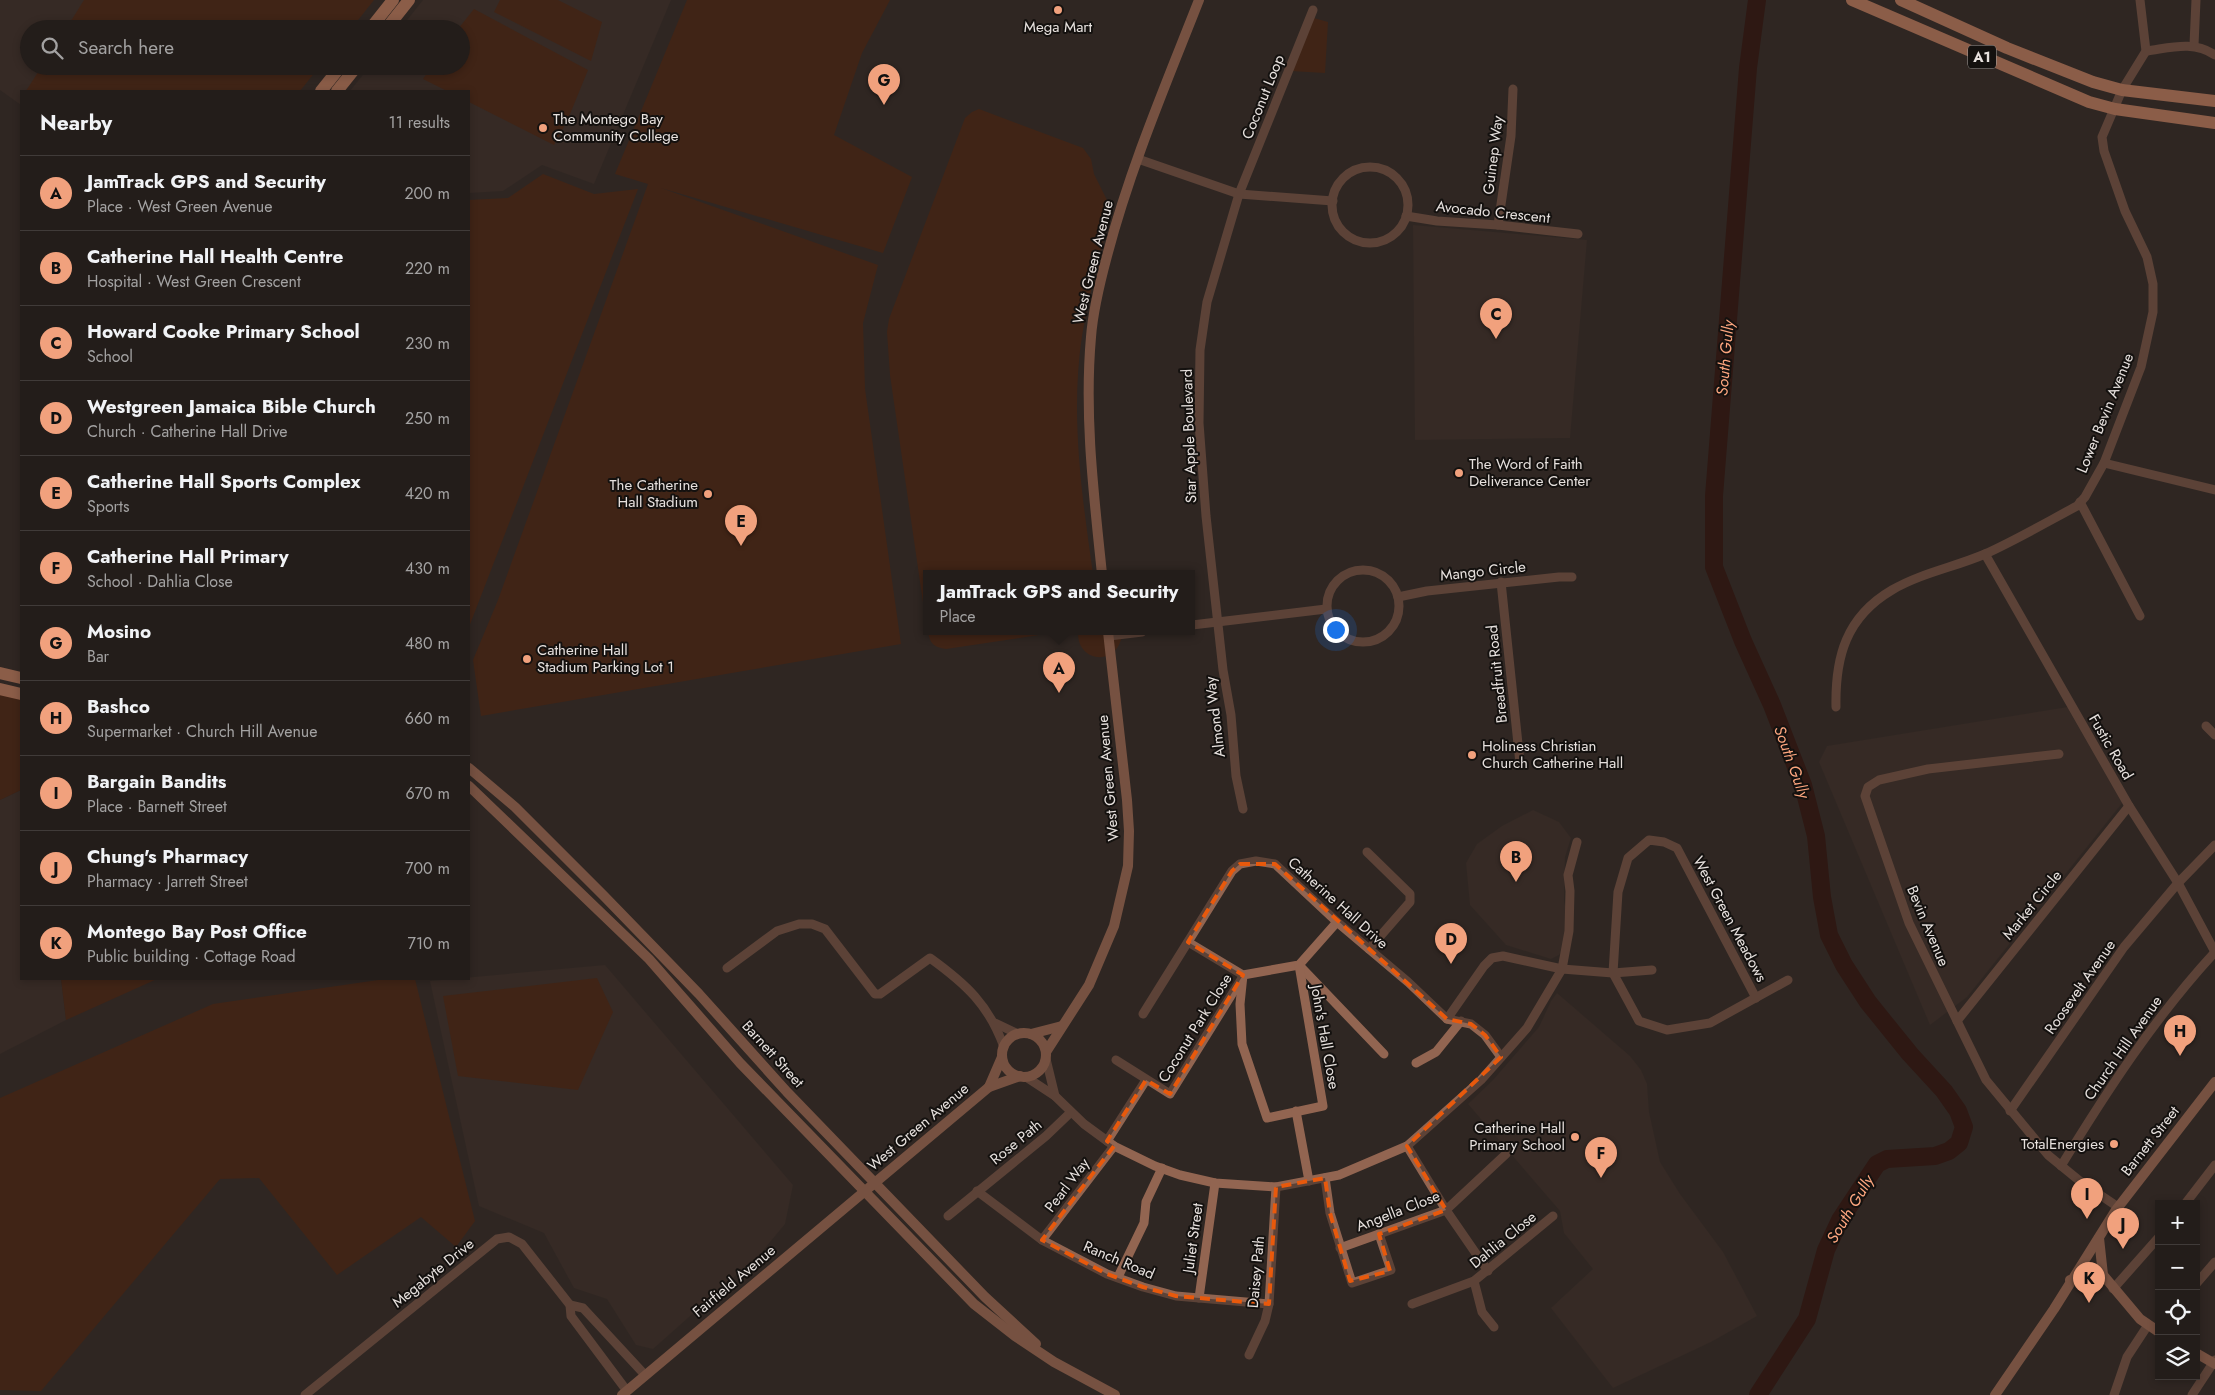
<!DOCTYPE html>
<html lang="en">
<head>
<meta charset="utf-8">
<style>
  :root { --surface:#231d1a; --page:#2f2a27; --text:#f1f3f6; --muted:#a3a2a2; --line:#403b39; --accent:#f1a17d }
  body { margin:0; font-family:Jost,sans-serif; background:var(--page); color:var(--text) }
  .controls { position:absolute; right:15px; bottom:15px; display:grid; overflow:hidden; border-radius:0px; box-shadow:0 2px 8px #0003 }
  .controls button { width:45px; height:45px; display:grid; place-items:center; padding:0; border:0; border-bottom:1px solid var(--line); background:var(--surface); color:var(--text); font:25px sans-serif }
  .you { position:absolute; left:1335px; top:629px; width:18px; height:18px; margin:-12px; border:4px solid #fff; border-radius:50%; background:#1a73e8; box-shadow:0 0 0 8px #1a73e833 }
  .badge { display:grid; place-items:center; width:32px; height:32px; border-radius:50%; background:var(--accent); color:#111; font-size:16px; font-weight:700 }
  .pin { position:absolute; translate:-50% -41px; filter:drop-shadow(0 1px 2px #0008) }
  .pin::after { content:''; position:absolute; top:26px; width:18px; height:15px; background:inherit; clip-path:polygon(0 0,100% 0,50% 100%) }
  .popup { position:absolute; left:923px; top:570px; width:272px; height:65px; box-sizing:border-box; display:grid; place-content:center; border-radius:0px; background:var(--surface); filter:drop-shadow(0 1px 4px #0005); font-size:16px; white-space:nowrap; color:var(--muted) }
  .popup b { font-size:19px; color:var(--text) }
  .popup::after { content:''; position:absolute; left:50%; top:100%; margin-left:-10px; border:10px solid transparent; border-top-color:var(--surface) }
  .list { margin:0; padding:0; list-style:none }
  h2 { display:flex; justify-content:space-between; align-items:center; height:65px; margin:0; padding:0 20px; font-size:21px }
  h2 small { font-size:16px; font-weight:400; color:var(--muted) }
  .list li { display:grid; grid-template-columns:32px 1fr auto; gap:15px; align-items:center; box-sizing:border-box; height:75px; padding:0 20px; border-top:1px solid var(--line) }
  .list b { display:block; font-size:19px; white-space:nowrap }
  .list p { margin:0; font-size:16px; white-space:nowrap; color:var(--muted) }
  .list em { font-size:16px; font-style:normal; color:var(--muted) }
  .icon { flex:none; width:28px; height:28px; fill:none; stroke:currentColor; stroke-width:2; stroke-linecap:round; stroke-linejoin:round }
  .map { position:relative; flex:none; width:2215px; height:1395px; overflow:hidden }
  .search { position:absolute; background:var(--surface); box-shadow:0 2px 8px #0003; left:20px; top:20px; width:450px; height:55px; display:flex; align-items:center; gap:12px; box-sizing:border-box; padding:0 18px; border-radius:28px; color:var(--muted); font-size:19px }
  .panel { position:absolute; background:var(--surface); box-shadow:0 2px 8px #0003; left:20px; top:90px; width:450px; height:890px; border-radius:0px }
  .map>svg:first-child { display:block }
  .built { fill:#3e2f28 }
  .green { fill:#552207 }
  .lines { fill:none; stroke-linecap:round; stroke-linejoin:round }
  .river { stroke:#2e0800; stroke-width:18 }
  .street { stroke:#926551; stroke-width:9 }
  .secondary { stroke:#cd8666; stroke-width:10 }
  .primary { stroke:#fb9f75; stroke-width:12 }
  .marked { fill:none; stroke:#e8590c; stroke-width:4; stroke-dasharray:10 6; stroke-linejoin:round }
  .poi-dot { fill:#f1a17d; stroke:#14110f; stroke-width:2 }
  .labels { text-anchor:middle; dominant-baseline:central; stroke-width:4; stroke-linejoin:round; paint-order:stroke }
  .shield { fill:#14110f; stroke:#a8a3a0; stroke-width:1 }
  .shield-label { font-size:14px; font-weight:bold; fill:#e7e1de }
  .poi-label { font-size:15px; fill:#e7e1de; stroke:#14110f; text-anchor:start }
  .street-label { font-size:15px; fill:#e7e1de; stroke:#14110f }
  .water-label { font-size:16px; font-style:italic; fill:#fda67f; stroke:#14110f }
</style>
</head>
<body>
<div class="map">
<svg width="2215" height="1395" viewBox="0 0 2215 1395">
  <rect width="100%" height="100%" fill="#2f2723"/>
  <!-- built -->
  <g class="built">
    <polygon points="0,0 372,0 348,29 29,29 29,66 317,66 297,91 21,91 21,105 0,90"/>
    <polygon points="423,0 671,0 594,184 542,165 503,191 469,193 469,91 350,91 370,66 461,66 461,29 400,29"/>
    <polygon points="1413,225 1587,240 1570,438 1415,440"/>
    <polygon points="2074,706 2123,802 1967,997 1930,1025 1819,762 1827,746"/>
    <polygon points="21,790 21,979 61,979 66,1020 0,1054 0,800"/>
    <polygon points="1533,810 1559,822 1571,838 1565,857 1564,901 1569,921 1566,946 1559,955 1551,959 1506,945 1470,905 1466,863 1477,844 1502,826"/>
    <polygon points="605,965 793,1185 785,1224 761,1253 653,1349 636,1345 607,1299 574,1288 544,1233 479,1206 430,981"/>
    <polygon points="1557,993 1630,1056 1641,1070 1647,1084 1649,1112 1660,1162 1680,1194 1723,1252 1757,1316 1711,1342 1613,1388 1551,1308 1593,1269 1564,1233 1560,1211 1468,1104 1493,1080 1539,1027 1551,1001"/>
  </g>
  <!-- green -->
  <g class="green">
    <polygon points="84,0 374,0 351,29 66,29"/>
    <polygon points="500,0 558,0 602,22 591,61 494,12"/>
    <polygon points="687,0 890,0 862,53 834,135 912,177 883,253 661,188 878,265 863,323 865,389 901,644 481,716 473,660 498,600 648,184 615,174"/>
    <polygon points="474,9 588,70 568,119 554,145 469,102 469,91 447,91 423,79 432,66 461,66 461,29 458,29"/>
    <polygon points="1314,18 1328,22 1325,73 1291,71"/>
    <polygon points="42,66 320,66 300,91 26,91"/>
    <path d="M979 109 1083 148 1091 159 1094 174 1110 206C1102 250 1089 292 1082 336 1070 415 1082 496 1093 574H926V623L890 375 887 332 889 319 965 118 972 112Z"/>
    <polygon points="543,174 594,194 638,189 469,627 469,200 508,198"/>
    <path d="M928 632H1059L946 649C934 647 930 644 928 632Z"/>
    <path d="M1078 632H1122C1121 666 1077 665 1078 632Z"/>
    <polygon points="0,689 21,694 21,790 0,800"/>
    <polygon points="597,978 613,1012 578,1090 458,1076 443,996"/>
    <polygon points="61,979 157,979 66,1020"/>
    <polygon points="385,979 415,979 475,1221 456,1247 421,1217 337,1275 259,1178 220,1179 41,1391 0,1390 0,1098 213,1004"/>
  </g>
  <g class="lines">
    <!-- river -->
    <polyline class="river" points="1757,0 1748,68 1714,496 1714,567 1743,641 1772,705 1803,785 1816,836 1822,897 1829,935 1844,965 1868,1002 1910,1054 1944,1091 1958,1111 1964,1127 1959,1143 1949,1151 1935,1156 1887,1159 1877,1164 1840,1220 1826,1250 1807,1319 1758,1395"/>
    <!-- street -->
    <g class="street">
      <polyline points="2194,45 2196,0"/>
      <path d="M2146 51C2170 48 2193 40 2215 55"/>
      <polyline points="1138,159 1239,194 1333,201"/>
      <circle cx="1370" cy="205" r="38"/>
      <polyline points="1406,216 1437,221 1498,225 1578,234"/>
      <polyline points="1498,225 1511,136 1513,89"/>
      <polyline points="2104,463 2215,490"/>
      <polyline points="2080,502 2140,616"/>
      <polyline points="1985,554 2129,806 2178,883 2215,952"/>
      <circle cx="1363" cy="606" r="36"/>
      <polyline points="1501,582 1520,763"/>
      <polyline points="1398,597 1427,591 1559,577 1572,577"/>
      <polyline points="1192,625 1326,609"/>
      <polyline points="1109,636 1142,632"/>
      <path d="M1836 707C1835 657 1846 617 1892 590 1921 573 1955 567 1985 554 2016 540 2047 522 2077 506L2085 497 2104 463 2141 367 2153 312V284L2147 257 2125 211 2104 151 2102 137 2122 90 2146 51 2140 0"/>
      <polyline points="2206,726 2215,735"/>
      <polyline points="2059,754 1928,769 1879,780 1868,787 1865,796 1909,923 1986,1080 2048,1155 2081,1182 2118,1207"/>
      <polyline points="1243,809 1236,776 1231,715 1223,670 1206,516 1199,423 1200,350 1207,302 1239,194 1313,10"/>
      <polyline points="1367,852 1410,894 1410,902 1369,949"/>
      <polyline points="1188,942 1243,975 1299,965 1337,922"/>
      <polyline points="1300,966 1384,1054"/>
      <path d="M727 968 777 931 799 924H812L825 929 875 994H880L930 958C966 984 989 1005 1004 1047"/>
      <polyline points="1652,970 1613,973 1639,1021 1667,1030 1710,1023 1788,980"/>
      <polyline points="1243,975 1240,1004 1242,1044 1267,1118 1323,1106 1299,965"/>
      <polyline points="1143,1014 1232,871 1240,864 1256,861 1275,864 1337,922 1408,982 1447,1019 1471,1024 1485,1035 1501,1057"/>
      <polyline points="1447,1019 1484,966 1492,958 1503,956 1562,969 1613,973 1618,892 1628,858 1649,840 1664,842 1677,848 1756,998"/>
      <polyline points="1957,1021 2129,806"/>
      <polyline points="995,1023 1018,1034"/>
      <polyline points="1046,1059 1055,1096"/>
      <polyline points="1116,1060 1170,1094 1242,978"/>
      <polyline points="1416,1063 1436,1052 1461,1021"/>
      <polyline points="1026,1077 1055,1096 1084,1124 1114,1146 1155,1166 1180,1175 1215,1183 1276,1187 1339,1175 1407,1146 1481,1080 1527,1028 1562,969 1569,931 1570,891 1568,875 1577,842"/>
      <polyline points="1296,1111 1309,1181"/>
      <polyline points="2010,1111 2124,947 2178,883 2215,845"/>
      <polyline points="1107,1141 1146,1080"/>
      <polyline points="1407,1146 1446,1210 1488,1271"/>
      <path d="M2061 1166C2107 1091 2155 1017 2215 952"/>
      <polyline points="1325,1178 1330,1213 1352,1283 1391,1270 1379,1234"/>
      <polyline points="977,1191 1042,1240 1107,1274 1143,1287 1176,1296 1269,1304"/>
      <polyline points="2185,1204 2215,1165"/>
      <polyline points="948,1216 1046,1136 1070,1113"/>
      <polyline points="1042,1240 1114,1146"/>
      <polyline points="1340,1248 1446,1210 1506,1154"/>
      <polyline points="1118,1277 1144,1223 1146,1202 1162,1168"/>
      <polyline points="1474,1281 1482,1312 1494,1327"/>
      <polyline points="2196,1284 2215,1262"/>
      <polyline points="2113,1289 2159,1237"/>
      <polyline points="1199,1298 1215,1183"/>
      <polyline points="1412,1304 1474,1281 1553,1216"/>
      <polyline points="570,1305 583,1308 645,1375"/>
      <polyline points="1249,1355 1265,1321 1269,1304 1276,1187"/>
      <polyline points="305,1395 497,1239 509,1237 522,1244 570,1305 571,1316 627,1391"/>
      <polyline points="2114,1395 2127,1357 2148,1325"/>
      <polyline points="2192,1395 2215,1360"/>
    </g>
    <!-- secondary -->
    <g class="secondary">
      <path d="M1102 574C1094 496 1084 416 1091 337 1093 310 1100 282 1107 256 1130 168 1166 84 1199 0"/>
      <polyline points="469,768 515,807 604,896 699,994 787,1092 985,1297 1036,1344"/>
      <polyline points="469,786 649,959 740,1063 974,1304 1015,1336 1054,1362 1115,1395"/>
      <circle cx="1024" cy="1055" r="22"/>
      <polyline points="1031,1034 1062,1026"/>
      <polyline points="1046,1052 1089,985 1114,926 1128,866 1129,831 1127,800 1108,632"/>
      <polyline points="989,1087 1002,1057"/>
      <polyline points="2099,1238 2103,1275 2140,1319 2159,1332"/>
      <polyline points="2070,1280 2103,1275"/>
      <polyline points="2196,1353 2215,1364"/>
      <polyline points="622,1395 989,1087 1020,1076"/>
      <polyline points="1995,1395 2054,1309 2116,1210 2215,1082"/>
    </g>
    <!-- primary -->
    <g class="primary">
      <polyline points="1852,0 2089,102 2115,109 2215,123"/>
      <polyline points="1901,0 2007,48 2093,82 2122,90 2215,101"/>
      <polyline points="370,29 393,0"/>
      <polyline points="386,29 409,0"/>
      <polyline points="321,91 341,66"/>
      <polyline points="337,91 357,66"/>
      <polyline points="0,673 21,678"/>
      <polyline points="0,689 21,694"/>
    </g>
  </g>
  <!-- marked area -->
  <path d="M0 0H2215V1395H0ZM1240 864H1275L1447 1019 1471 1024 1485 1035 1501 1057 1407 1146 1446 1210 1379 1234 1390 1271 1350 1281 1330 1213 1325 1178 1276 1187 1269 1304 1176 1296 1143 1287 1107 1274 1042 1240 1114 1146 1107 1141 1146 1080 1170 1094 1243 975 1188 942 1232 871Z" fill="#2f2723" fill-opacity=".55" fill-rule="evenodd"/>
  <path class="marked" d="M1240 864H1275L1447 1019 1471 1024 1485 1035 1501 1057 1407 1146 1446 1210 1379 1234 1390 1271 1350 1281 1330 1213 1325 1178 1276 1187 1269 1304 1176 1296 1143 1287 1107 1274 1042 1240 1114 1146 1107 1141 1146 1080 1170 1094 1243 975 1188 942 1232 871Z"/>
  <!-- markers -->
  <g class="poi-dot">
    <circle cx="1058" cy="10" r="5"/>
    <circle cx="543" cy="128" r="5"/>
    <circle cx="1459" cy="473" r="5"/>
    <circle cx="708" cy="494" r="5"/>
    <circle cx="527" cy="659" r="5"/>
    <circle cx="1472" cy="755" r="5"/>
    <circle cx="1575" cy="1137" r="5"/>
    <circle cx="2114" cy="1144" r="5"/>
  </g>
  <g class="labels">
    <!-- shield labels -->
    <rect class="shield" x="1968" y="45.5" width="28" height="23" rx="4"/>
    <g class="shield-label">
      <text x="1982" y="57">A1</text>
    </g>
    <!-- poi labels -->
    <g class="poi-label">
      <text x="1058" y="27" text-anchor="middle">Mega Mart</text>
      <text x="553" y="119">The Montego Bay<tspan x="553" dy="17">Community College</tspan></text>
      <text x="1469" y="464">The Word of Faith<tspan x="1469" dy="17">Deliverance Center</tspan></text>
      <text x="698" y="485" text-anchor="end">The Catherine<tspan x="698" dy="17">Hall Stadium</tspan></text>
      <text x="537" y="650">Catherine Hall<tspan x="537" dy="17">Stadium Parking Lot 1</tspan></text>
      <text x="1482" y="746">Holiness Christian<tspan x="1482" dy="17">Church Catherine Hall</tspan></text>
      <text x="1565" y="1128" text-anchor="end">Catherine Hall<tspan x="1565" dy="17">Primary School</tspan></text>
      <text x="2104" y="1144" text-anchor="end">TotalEnergies</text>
    </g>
    <!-- street labels -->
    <g class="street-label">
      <text transform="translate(1263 97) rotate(-68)">Coconut Loop</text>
      <text transform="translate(1493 155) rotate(-83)">Guinep Way</text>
      <text transform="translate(1493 212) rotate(6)">Avocado Crescent</text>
      <text transform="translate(1093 262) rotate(-76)">West Green Avenue</text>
      <text transform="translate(2105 413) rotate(-68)">Lower Bevin Avenue</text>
      <text transform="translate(1189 436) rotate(-92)">Star Apple Boulevard</text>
      <text transform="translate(1483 571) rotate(-6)">Mango Circle</text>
      <text transform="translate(1497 674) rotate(-96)">Breadfruit Road</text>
      <text transform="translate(1215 717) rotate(-97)">Almond Way</text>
      <text transform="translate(2111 747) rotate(60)">Fustic Road</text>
      <text transform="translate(1108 778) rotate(-95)">West Green Avenue</text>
      <text transform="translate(1338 903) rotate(42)">Catherine Hall Drive</text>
      <text transform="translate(2032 905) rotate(-51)">Market Circle</text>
      <text transform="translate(1730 919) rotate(62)">West Green Meadows</text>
      <text transform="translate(1928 926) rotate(67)">Bevin Avenue</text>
      <text transform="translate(2080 987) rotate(-55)">Roosevelt Avenue</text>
      <text transform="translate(1195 1028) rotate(-58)">Coconut Park Close</text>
      <text transform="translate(1325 1037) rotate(80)">John's Hall Close</text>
      <text transform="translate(2123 1048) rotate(-55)">Church Hill Avenue</text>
      <text transform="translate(773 1054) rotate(48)">Barnett Street</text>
      <text transform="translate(918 1127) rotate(-40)">West Green Avenue</text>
      <text transform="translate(2150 1141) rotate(-52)">Barnett Street</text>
      <text transform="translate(1016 1142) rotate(-39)">Rose Path</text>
      <text transform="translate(1067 1185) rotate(-53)">Pearl Way</text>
      <text transform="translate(1398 1211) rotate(-21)">Angella Close</text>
      <text transform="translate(1193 1238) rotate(-82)">Juliet Street</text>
      <text transform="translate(1503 1240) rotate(-39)">Dahlia Close</text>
      <text transform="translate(1119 1260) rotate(23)">Ranch Road</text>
      <text transform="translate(1256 1272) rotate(-85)">Daisey Path</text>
      <text transform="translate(433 1273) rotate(-39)">Megabyte Drive</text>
      <text transform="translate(734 1281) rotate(-40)">Fairfield Avenue</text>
    </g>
    <!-- water labels -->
    <g class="water-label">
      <text transform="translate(1725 358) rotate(-85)">South Gully</text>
      <text transform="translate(1792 762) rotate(70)">South Gully</text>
      <text transform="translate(1850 1209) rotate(-59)">South Gully</text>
    </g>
  </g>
</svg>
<div class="controls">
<button>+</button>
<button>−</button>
<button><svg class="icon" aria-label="locate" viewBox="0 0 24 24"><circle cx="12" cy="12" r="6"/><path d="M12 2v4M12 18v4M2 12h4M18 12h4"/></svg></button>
<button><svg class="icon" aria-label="layers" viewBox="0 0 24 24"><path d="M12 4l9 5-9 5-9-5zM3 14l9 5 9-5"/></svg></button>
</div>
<div class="you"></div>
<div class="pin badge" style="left:1059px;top:693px">A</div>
<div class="popup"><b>JamTrack GPS and Security</b>Place</div>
<div class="pin badge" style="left:1516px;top:882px">B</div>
<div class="pin badge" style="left:1496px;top:339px">C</div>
<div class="pin badge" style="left:1451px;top:964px">D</div>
<div class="pin badge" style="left:741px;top:546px">E</div>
<div class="pin badge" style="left:1601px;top:1178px">F</div>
<div class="pin badge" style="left:884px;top:105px">G</div>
<div class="pin badge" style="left:2180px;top:1056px">H</div>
<div class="pin badge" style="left:2087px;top:1219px">I</div>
<div class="pin badge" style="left:2123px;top:1249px">J</div>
<div class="pin badge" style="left:2089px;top:1303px">K</div>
<div class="search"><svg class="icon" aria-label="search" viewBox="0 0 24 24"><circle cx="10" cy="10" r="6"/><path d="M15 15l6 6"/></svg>Search here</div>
<section class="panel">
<h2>Nearby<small>11 results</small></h2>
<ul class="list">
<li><span class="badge">A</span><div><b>JamTrack GPS and Security</b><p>Place · West Green Avenue</p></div><em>200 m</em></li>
<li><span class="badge">B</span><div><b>Catherine Hall Health Centre</b><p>Hospital · West Green Crescent</p></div><em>220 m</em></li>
<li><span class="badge">C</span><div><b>Howard Cooke Primary School</b><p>School</p></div><em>230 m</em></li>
<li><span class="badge">D</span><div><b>Westgreen Jamaica Bible Church</b><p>Church · Catherine Hall Drive</p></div><em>250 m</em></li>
<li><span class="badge">E</span><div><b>Catherine Hall Sports Complex</b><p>Sports</p></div><em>420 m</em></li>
<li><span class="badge">F</span><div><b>Catherine Hall Primary</b><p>School · Dahlia Close</p></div><em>430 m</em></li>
<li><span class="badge">G</span><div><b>Mosino</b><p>Bar</p></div><em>480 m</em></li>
<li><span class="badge">H</span><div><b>Bashco</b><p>Supermarket · Church Hill Avenue</p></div><em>660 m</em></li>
<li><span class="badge">I</span><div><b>Bargain Bandits</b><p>Place · Barnett Street</p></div><em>670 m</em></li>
<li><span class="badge">J</span><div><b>Chung's Pharmacy</b><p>Pharmacy · Jarrett Street</p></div><em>700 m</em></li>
<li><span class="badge">K</span><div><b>Montego Bay Post Office</b><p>Public building · Cottage Road</p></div><em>710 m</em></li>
</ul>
</section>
</div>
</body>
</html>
